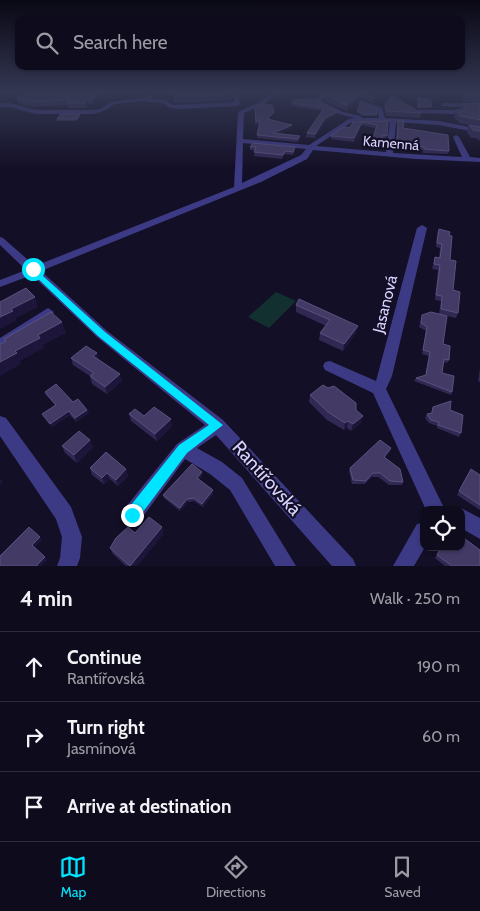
<!DOCTYPE html>
<html lang="en">
<head>
<meta charset="utf-8">
<style>
  :root { --surface:#0e0b1c; --page:#1c1929; --text:#f1f3f6; --muted:#9b9ba3; --line:#2e2b3b; --accent:#00e5ff }
  body { margin:0; font-family:Cabin,sans-serif; background:var(--page); color:var(--text) }
  .controls { position:absolute; right:15px; bottom:15px; display:grid; overflow:hidden; border-radius:10px; box-shadow:0 1px 4px #0004 }
  .controls button { width:45px; height:45px; display:grid; place-items:center; padding:0; border:0; border-bottom:1px solid var(--line); background:var(--surface); color:var(--text); font:25px sans-serif }
  .stop { position:absolute; width:15px; height:15px; margin:-11px; border:4px solid #00e5ff; border-radius:50%; background:#fff }
  .stop.end { background:#00e5ff; border-color:#fff; box-shadow:0 1px 5px #0008 }
  .list { margin:0; padding:0; list-style:none }
  h2 { display:flex; justify-content:space-between; align-items:center; height:65px; margin:0; padding:0 20px; font-size:21px }
  h2 small { font-size:16px; font-weight:400; color:var(--muted) }
  .list li { display:grid; grid-template-columns:32px 1fr auto; gap:15px; align-items:center; box-sizing:border-box; height:70px; padding:0 20px; border-top:1px solid var(--line) }
  .list b { display:block; font-size:19px; white-space:nowrap }
  .list p { margin:0; font-size:16px; white-space:nowrap; color:var(--muted) }
  .list em { font-size:16px; font-style:normal; color:var(--muted) }
  .icon { flex:none; width:28px; height:28px; fill:none; stroke:currentColor; stroke-width:2; stroke-linecap:round; stroke-linejoin:round }
  .map { position:relative; flex:none; width:480px; height:566px; overflow:hidden }
  .search { position:absolute; background:var(--surface); box-shadow:0 1px 4px #0004; left:15px; right:15px; top:15px; height:55px; display:flex; align-items:center; gap:12px; box-sizing:border-box; padding:0 18px; border-radius:10px; color:var(--muted); font-size:19px }
  .sheet { height:275px; background:var(--surface) }
  nav { display:flex; justify-content:space-around; align-items:center; box-sizing:border-box; height:70px; border-top:1px solid var(--line); background:var(--surface); font-size:14px; color:var(--muted) }
  nav a { display:grid; justify-items:center; gap:2px }
  nav .on { color:var(--accent) }
  .map>svg:first-child { display:block }
  .green { fill:#12302f }
  .lines { fill:none; stroke-linecap:round; stroke-linejoin:round }
  .minor { fill:#3d3a85; fill-rule:evenodd }
  .wall { fill:#312854 }
  .shaded-wall { fill:#1d163a }
  .building { fill:#433a66; stroke:#5a527e }
  .route { fill:#00e5ff }
  .labels { text-anchor:middle; dominant-baseline:central; stroke-width:4.5; stroke-linejoin:round; paint-order:stroke }
  .far-street-label { font-size:14px; fill:#d9d4ff; stroke:#130f26 }
  .street-label { font-size:16px; fill:#d9d4ff; stroke:#130f26 }
  .near-street-label { font-size:19px; fill:#d9d4ff; stroke:#130f26 }
</style>
</head>
<body>
<div class="map">
<svg width="480" height="566" viewBox="0 0 480 566">
  <rect width="100%" height="100%" fill="#130f26"/>
  <!-- green -->
  <polygon class="green" points="276,292 296,301 269,328 248,317"/>
  <g class="lines">
    <!-- minor -->
    <g class="minor">
      <polygon points="148,91 156,92 151,99 166,100 172,105 177,105 234,102 233,95 213,93 235,91 238,93 240,104 237,106 177,109 168,107 163,103 140,101 115,104 104,111 93,114 36,114 10,107 0,107 0,103 10,103 36,110 93,110 100,109 111,102 147,97 150,93"/>
      <path d="M300 91H332L321 101 343 112 361 116 362 118H379L377 110 359 103 361 100 382 108 385 118 439 121 480 129V133L439 125 396 122 393 153 462 157 453 137 456 135 459 137 470 157 480 158V162L416 159 313 150 307 159 261 182 41 271 107 331 223 420 353 559 356 566H332L216 435 197 448 222 462 242 478 296 566H275L230 490 210 474 185 459 139 522 132 524 125 522 123 515 125 508 177 444 205 425 97 337 32 275 0 287V280L26 270 0 245V237L3 238 35 266 234 187 238 112 260 102 273 92ZM325 93 315 100V102L339 114 355 118 349 119 309 145 243 139 244 113 264 104 276 95ZM369 121 390 122 386 152 316 146 352 122ZM243 143 306 149 301 155 242 183Z"/>
      <polygon points="449,91 480,91 480,92 451,94"/>
      <polygon points="169,92 190,92 193,94 190,96 167,95"/>
      <polygon points="443,103 480,104 480,108 441,106"/>
      <polygon points="419,110 455,110 458,112 455,114 417,113"/>
      <polygon points="422,225 427,228 392,376 386,389 445,510 426,510 373,393 325,370 323,366 325,362 330,361 376,381 417,228"/>
      <polygon points="48,308 54,312 52,315 0,349 0,338"/>
      <polygon points="0,416 6,418 71,507 82,537 80,558 77,566 57,566 60,558 62,537 56,519 0,436"/>
      <polygon points="461,508 480,518 480,539 461,528 461,510 456,510"/>
      <polygon points="424,522 424,547 425,547 414,566 393,566 417,524"/>
    </g>
  </g>
  <!-- wall -->
  <g class="wall">
    <polygon points="364,91 375,98 374,103 360,98 347,111 324,101 325,95"/>
    <polygon points="463,91 480,91 480,103 463,102 461,96"/>
    <polygon points="232,94 232,100 174,103 174,97"/>
    <polygon points="143,96 97,99 93,104 89,104 86,108 68,108 67,105 31,107 18,103 17,98"/>
    <polygon points="418,98 432,106 431,108 417,109"/>
    <polygon points="313,99 336,115 325,121 315,138 306,137 307,133 322,111 292,106 292,100"/>
    <polygon points="480,103 480,141 476,138 471,138 467,132 469,125 459,123 454,117 456,110 459,110 461,104"/>
    <polygon points="385,104 421,113 420,118 386,116 384,109"/>
    <polygon points="255,108 274,112 273,114 269,119 291,128 279,133 300,136 298,142 257,138 259,124 255,124"/>
    <polygon points="357,111 377,114 377,116 363,116 357,113"/>
    <polygon points="81,116 77,121 57,121 57,119"/>
    <polygon points="388,121 386,139 383,138 382,149 370,148 376,128 361,125 354,142 331,139 331,136 350,128 353,122"/>
    <polygon points="398,124 403,128 449,151 448,154 423,153 423,150 409,149 408,151 397,150 396,141"/>
    <polygon points="250,147 295,150 293,155 284,154 282,159 254,156 255,150 250,150"/>
    <polygon points="439,229 449,235 450,260 453,290 458,313 456,318 439,314 441,301 435,300 438,270 432,269 435,257 439,258 440,248 436,247 437,234"/>
    <polygon points="299,299 356,333 343,351 319,340 320,333 326,326 296,312 296,305"/>
    <polygon points="422,315 443,344 449,360 447,363 444,362 442,373 452,392 451,395 414,381 416,378 425,375 429,356 422,354 426,331 419,327"/>
    <polygon points="71,358 99,360 122,381 107,394 92,384 90,376 73,365"/>
    <polygon points="480,368 480,382 478,381"/>
    <polygon points="45,392 73,402 87,410 89,413 76,422 70,415 52,427 44,417 42,414 55,405 46,395"/>
    <polygon points="310,395 356,410 361,423 351,431 347,428 344,430 327,420 309,402"/>
    <polygon points="433,407 450,410 461,433 459,437 437,428 437,426 429,423 425,418 427,414 431,413"/>
    <polygon points="129,414 144,416 172,426 157,441 131,421"/>
    <polygon points="90,440 93,447 77,463 65,453 62,446"/>
    <polygon points="391,448 390,452 385,458 403,482 402,485 389,485 378,477 372,477 365,484 352,484 349,471 350,468"/>
    <polygon points="90,468 126,469 128,476 118,486 110,479 104,484 92,475"/>
    <polygon points="471,469 480,475 480,510 457,495"/>
    <polygon points="202,475 199,480 213,490 213,494 203,507 194,501 188,502 180,511 164,498 163,495"/>
    <polygon points="162,527 163,534 137,566 126,566 113,554 110,548 135,533"/>
    <polygon points="441,547 461,547 480,566 445,566 435,558"/>
  </g>
  <!-- shaded-wall -->
  <g class="shaded-wall">
    <polygon points="144,91 143,96 97,99 93,104 92,100 96,95"/>
    <polygon points="361,93 360,98 347,111 347,105"/>
    <polygon points="88,100 89,104 86,108 85,103"/>
    <polygon points="274,112 273,114 267,122 267,119"/>
    <polygon points="337,112 336,115 325,121 315,138 315,134 325,118"/>
    <polygon points="80,114 81,116 77,121 77,119"/>
    <polygon points="362,122 361,125 354,142 354,138"/>
    <polygon points="292,125 291,128 273,136 273,133"/>
    <polygon points="35,297 38,307 16,318 17,320 0,329 0,317 11,309"/>
    <polygon points="62,322 66,333 43,345 44,348 20,361 21,364 0,376 0,362 15,351 38,335"/>
    <polygon points="358,326 356,333 343,351 344,344"/>
    <polygon points="97,353 99,360 93,356"/>
    <polygon points="120,374 122,381 107,394 105,387"/>
    <polygon points="87,410 89,413 76,422 75,418"/>
    <polygon points="69,411 70,415 52,427 50,424"/>
    <polygon points="363,416 361,423 351,431 353,424"/>
    <polygon points="171,419 172,426 157,441 155,434"/>
    <polygon points="348,421 347,428 344,430 345,423"/>
    <polygon points="90,440 93,447 77,463 74,455"/>
    <polygon points="391,448 390,452 383,461 384,457"/>
    <polygon points="126,469 128,476 118,486 116,480"/>
    <polygon points="202,472 202,475 197,482 197,478"/>
    <polygon points="107,473 110,479 104,484 102,478"/>
    <polygon points="373,473 372,477 365,484 366,481"/>
    <polygon points="0,478 3,482 0,485"/>
    <polygon points="213,490 213,494 203,507 202,504"/>
    <polygon points="187,499 188,502 180,511 180,508"/>
    <polygon points="162,527 163,534 137,566 130,566"/>
    <polygon points="40,537 42,540 34,548 32,545"/>
    <polygon points="45,557 47,560 41,566 37,566 37,565"/>
  </g>
  <!-- building -->
  <g class="building">
    <polygon points="26,91 142,91 96,95 92,100 88,100 85,103 67,103 70,100 30,102 17,98"/>
    <polygon points="231,91 232,94 174,97 175,92"/>
    <polygon points="364,91 375,98 361,93 347,105 325,95"/>
    <polygon points="463,91 480,91 480,96 465,95"/>
    <polygon points="392,96 421,113 387,111 385,104"/>
    <polygon points="418,98 430,99 432,106 418,107"/>
    <polygon points="313,99 337,112 325,118 315,134 307,133 324,108 292,103 292,100"/>
    <polygon points="360,103 376,109 377,114 364,114 357,111"/>
    <polygon points="480,103 480,120 461,116 456,110 466,110 461,104"/>
    <polygon points="262,104 272,105 274,112 267,119 292,125 273,133 300,136 298,139 257,135 260,121 256,121 255,108"/>
    <polygon points="61,114 80,114 77,119 57,119"/>
    <polygon points="388,121 387,136 382,135 383,146 371,145 377,125 362,122 354,138 331,136 344,127 350,128 353,122"/>
    <polygon points="398,121 404,121 403,128 448,135 449,151 424,149 424,147 409,145 409,148 397,147 397,138"/>
    <polygon points="469,125 480,127 480,131 479,131 473,130"/>
    <polygon points="253,143 295,147 293,152 285,151 283,155 254,152 256,147 250,147"/>
    <polygon points="439,229 450,232 449,235 452,236 450,260 456,261 453,290 460,292 458,313 441,309 442,296 436,295 440,265 434,264 435,257 440,258 442,244 437,243"/>
    <polygon points="26,288 35,297 11,309 13,311 0,317 0,302"/>
    <polygon points="299,299 358,326 344,344 320,333 330,320 296,305"/>
    <polygon points="51,312 62,322 38,335 40,338 15,351 17,353 0,362 0,344 6,341 4,339"/>
    <polygon points="431,312 447,316 443,344 450,346 449,360 444,359 442,373 454,376 452,392 416,378 426,375 430,352 423,350 427,327 421,323 422,315"/>
    <polygon points="86,346 97,353 93,356 120,374 105,387 90,376 94,373 71,358"/>
    <polygon points="56,384 73,402 78,399 87,410 75,418 69,411 50,424 42,414 56,405 45,392"/>
    <polygon points="323,385 328,388 334,386 356,403 356,410 363,416 353,424 348,421 345,423 328,412 310,395"/>
    <polygon points="451,401 450,410 463,415 461,433 438,425 439,422 431,420 427,414 432,413 433,407"/>
    <polygon points="154,407 171,419 155,434 129,414 135,409 144,416"/>
    <polygon points="79,431 90,440 74,455 62,446"/>
    <polygon points="380,440 391,448 384,457 400,469 403,482 390,481 380,473 373,473 366,481 353,480 350,468"/>
    <polygon points="106,452 126,469 116,480 107,473 102,478 90,468"/>
    <polygon points="192,464 202,472 197,478 213,490 202,504 194,498 187,499 180,508 163,495"/>
    <polygon points="471,469 480,475 480,505 459,491"/>
    <polygon points="149,517 162,527 130,566 110,548 116,538 128,527 135,533"/>
    <polygon points="29,527 40,537 32,545 45,557 37,565 37,566 0,566 0,556"/>
    <polygon points="461,536 480,550 480,566 452,566 437,555 441,547 461,547"/>
  </g>
  <!-- sky -->
  <linearGradient id="sky" x2="0" y2="1"><stop stop-color="#0a0815"/><stop offset="0.54" stop-color="#333752"/><stop offset="1" stop-color="#333752" stop-opacity="0"/></linearGradient>
  <rect width="480" height="170" fill="url(#sky)"/>
  <!-- route -->
  <polygon class="route" points="33,267 105,332 223,425 187,453 137,520 132,522 127,520 125,515 127,510 179,445 209,425 98,336 30,271 29,269"/>
  <g class="labels">
    <!-- far-street labels -->
    <g class="far-street-label">
      <text transform="translate(391 143) rotate(5)">Kamenná</text>
    </g>
    <!-- street labels -->
    <g class="street-label">
      <text transform="translate(385 304) rotate(-76)">Jasanová</text>
    </g>
    <!-- near-street labels -->
    <g class="near-street-label">
      <text transform="translate(267 478) rotate(48)">Rantířovská</text>
    </g>
  </g>
</svg>
<div class="controls">
<button><svg class="icon" aria-label="locate" viewBox="0 0 24 24"><circle cx="12" cy="12" r="6"/><path d="M12 2v4M12 18v4M2 12h4M18 12h4"/></svg></button>
</div>
<div class="stop" style="left:33px;top:269px"></div>
<div class="stop end" style="left:132px;top:515px"></div>
<div class="search"><svg class="icon" aria-label="search" viewBox="0 0 24 24"><circle cx="10" cy="10" r="6"/><path d="M15 15l6 6"/></svg>Search here</div>
</div>
<section class="sheet">
<h2>4 min<small>Walk · 250 m</small></h2>
<ul class="list">
<li><svg class="icon" aria-label="ahead" viewBox="0 0 24 24"><path d="M12 20V5M6 11l6-6 6 6"/></svg><div><b>Continue</b><p>Rantířovská</p></div><em>190 m</em></li>
<li><svg class="icon" aria-label="right" viewBox="0 0 24 24"><path d="M7 20v-9h11M14 6l5 5-5 5"/></svg><div><b>Turn right</b><p>Jasmínová</p></div><em>60 m</em></li>
<li><svg class="icon" aria-label="arrive" viewBox="0 0 24 24"><path d="M6 21V4h12l-3 4 3 4H6"/></svg><div><b>Arrive at destination</b></div></li>
</ul>
</section>
<nav>
<a class="on"><svg class="icon" aria-label="map" viewBox="0 0 24 24"><path d="M3 6l6-2 6 2 6-2v14l-6 2-6-2-6 2zM9 4v14M15 6v14"/></svg>Map</a>
<a><svg class="icon" aria-label="directions" viewBox="0 0 24 24"><path d="M12 3l9 9-9 9-9-9zM9 14v-3h6M13 9l2 2-2 2"/></svg>Directions</a>
<a><svg class="icon" aria-label="saved" viewBox="0 0 24 24"><path d="M7 4h10v16l-5-4-5 4z"/></svg>Saved</a>
</nav>
</body>
</html>
